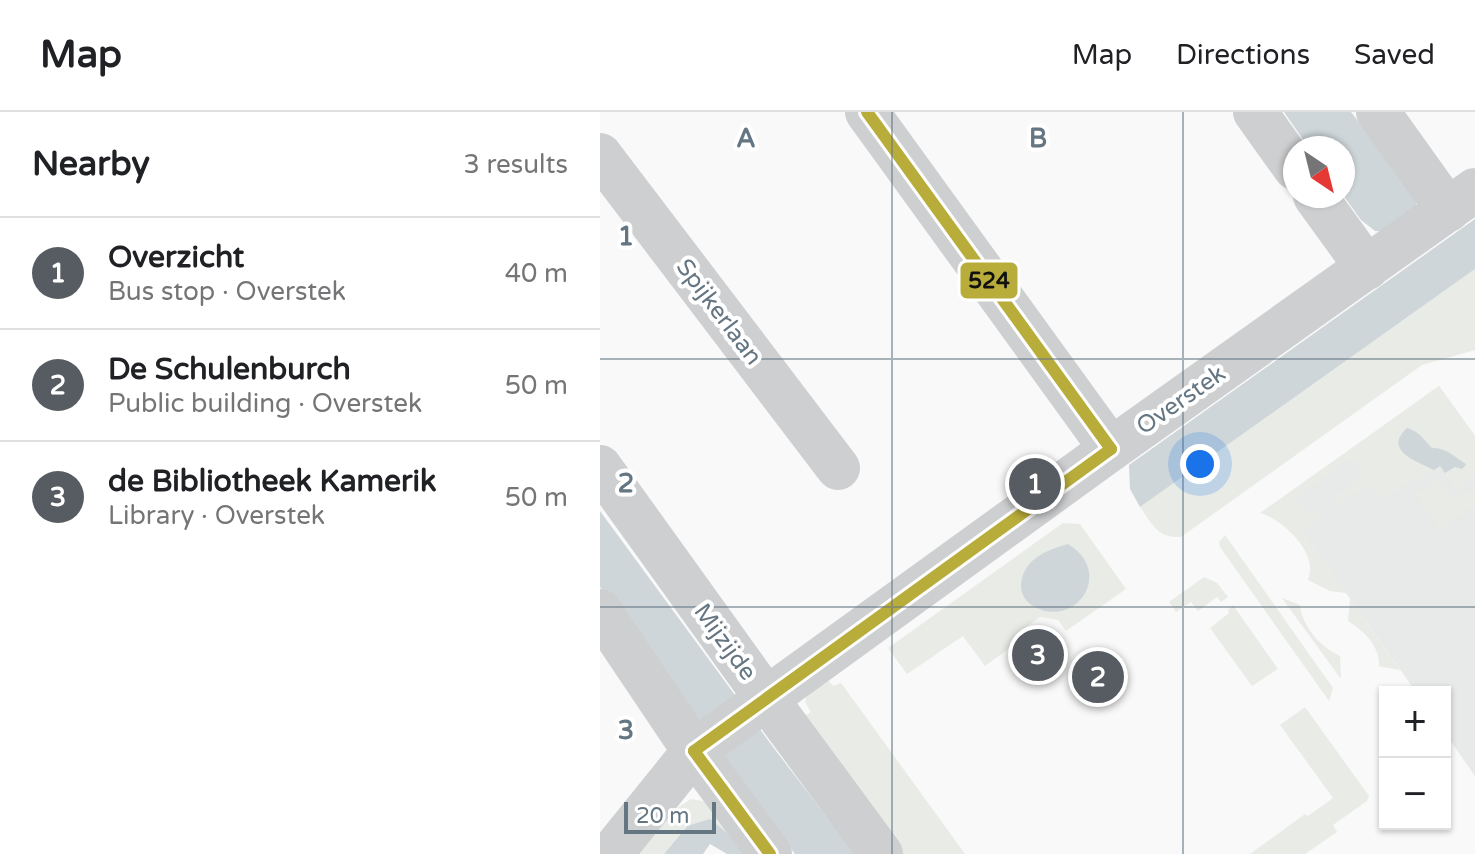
<!DOCTYPE html>
<html lang="en">
<head>
<meta charset="utf-8">
<style>
  :root { --surface:#fff; --page:#f2f2f2; --text:#202124; --muted:#757577; --line:#e0e0e0; --accent:#565c61 }
  body { margin:0; font-family:"Varela Round",sans-serif; background:var(--page); color:var(--text) }
  .controls { position:absolute; right:24px; bottom:24px; display:grid; overflow:hidden; border-radius:0px; box-shadow:0 2px 6px #0004 }
  .controls button { width:72px; height:72px; display:grid; place-items:center; padding:0; border:0; border-bottom:2px solid var(--line); background:var(--surface); color:var(--text); font:40px sans-serif }
  .compass { position:absolute; left:683px; top:24px; width:72px; height:72px; border-radius:50%; background:var(--surface); box-shadow:0 2px 6px #0004; rotate:145deg }
  .scale { position:absolute; left:24px; bottom:20px; width:92px; box-sizing:border-box; padding-left:8px; border:4px solid #657683; border-top:0; font-size:22px; line-height:28px; white-space:nowrap; color:#657683; -webkit-text-stroke:6px #fff; paint-order:stroke }
  .you { position:absolute; left:600px; top:352px; width:28px; height:28px; margin:-20px; border:6px solid #fff; border-radius:50%; background:#1a73e8; box-shadow:0 0 0 12px #1a73e833 }
  .badge { display:grid; place-items:center; width:52px; height:52px; border-radius:50%; background:var(--accent); color:#fff; font-size:26px; font-weight:700 }
  .pin { position:absolute; translate:-50% -50%; border:4px solid #fff; box-shadow:0 2px 8px #0006 }
  .list { margin:0; padding:0; list-style:none }
  h2 { display:flex; justify-content:space-between; align-items:center; height:104px; margin:0; padding:0 32px; font-size:34px }
  h2 small { font-size:26px; font-weight:400; color:var(--muted) }
  .list li { display:grid; grid-template-columns:52px 1fr auto; gap:24px; align-items:center; box-sizing:border-box; height:112px; padding:0 32px; border-top:2px solid var(--line) }
  .list b { display:block; font-size:30px; white-space:nowrap }
  .list p { margin:0; font-size:26px; white-space:nowrap; color:var(--muted) }
  .list em { font-size:26px; font-style:normal; color:var(--muted) }
  .map { position:relative; flex:none; width:875px; height:742px; overflow:hidden }
  header { display:flex; align-items:center; gap:48px; box-sizing:border-box; height:112px; padding:0 40px; background:var(--surface); border-bottom:2px solid var(--line) }
  header strong { font-size:38px }
  nav { display:flex; gap:44px; margin-inline-start:auto; font-size:28px }
  main { display:flex }
  aside { flex:1; background:var(--surface) }
  .map>svg:first-child { display:block }
  .built { fill:#e8e9e9 }
  .green { fill:#e8ebe6 }
  .water { fill:#ced6d9 }
  .lines { fill:none; stroke-linecap:round; stroke-linejoin:round }
  .minor { stroke:#cecfd0; stroke-width:44 }
  .bus-1-casing { stroke:#fff; stroke-width:18 }
  .bus-1 { stroke:#b8ac3b; stroke-width:12 }
  .grid { fill:none; stroke:#657683; stroke-width:2; stroke-opacity:0.55 }
  .labels { text-anchor:middle; dominant-baseline:central; stroke-width:8; stroke-linejoin:round; paint-order:stroke }
  .street-label { font-size:24px; fill:#657683; stroke:#fff }
  .grid-label { font-size:26px; text-anchor:middle; font-weight:bold; fill:#657683; stroke:#fff; stroke-width:8; stroke-linejoin:round; paint-order:stroke }
  .line-badge { stroke:#fff; stroke-width:3 }
  .pale-badge-label { font-size:22px; text-anchor:middle; font-weight:bold; fill:#111 }
</style>
</head>
<body>
<header>
<strong>Map</strong>
<nav><a>Map</a><a>Directions</a><a>Saved</a></nav>
</header>
<main>
<aside>
<h2>Nearby<small>3 results</small></h2>
<ul class="list">
<li><span class="badge">1</span><div><b>Overzicht</b><p>Bus stop · Overstek</p></div><em>40 m</em></li>
<li><span class="badge">2</span><div><b>De Schulenburch</b><p>Public building · Overstek</p></div><em>50 m</em></li>
<li><span class="badge">3</span><div><b>de Bibliotheek Kamerik</b><p>Library · Overstek</p></div><em>50 m</em></li>
</ul>
</aside>
<div class="map">
<svg width="875" height="742" viewBox="0 0 875 742">
  <rect width="100%" height="100%" fill="#f9f9f9"/>
  <!-- built -->
  <polygon class="built" points="839,274 875,324 875,664 845,621 845,580 816,580 680,388"/>
  <!-- green -->
  <g class="green">
    <path d="M875 157V238L822 253 581 425C557 426 553 413 540 395Z"/>
    <path d="M839 274 875 324V364L856 377 839 354 818 369 814 366 782 389 769 371 737 394 732 387 764 363 751 346 696 386 708 403 718 397 723 404 702 419 746 481 730 479 708 468C710 462 711 455 709 449 704 429 679 406 660 401Z"/>
    <polygon points="839,367 855,389 874,376 875,378 875,398 872,395 840,418 816,382"/>
    <polygon points="463,411 480,412 526,477 466,519 458,508 440,505 420,519 424,526 385,554 363,524 307,562 288,536"/>
    <polygon points="625,423 733,576 729,589 620,435 619,430"/>
    <polygon points="604,465 617,471 628,485 621,490 617,485 598,499 591,490 576,500 569,490"/>
    <path d="M682 486 700 493C702 514 721 536 740 544L741 567Z"/>
    <path d="M750 487 800 558 779 554C780 534 764 519 748 509Z"/>
    <polygon points="633,493 678,557 652,574 610,516 629,501 628,498"/>
    <polygon points="227,567 233,574 241,571 365,742 293,742 195,610 211,600 205,590 207,581"/>
    <polygon points="705,595 769,684 767,689 733,713 737,720 705,742 650,742 705,702 708,704 733,686 680,613"/>
    <polygon points="91,687 108,690 149,726 86,714 64,742 37,742 73,699"/>
  </g>
  <!-- water -->
  <g class="water">
    <polygon points="684,0 751,0 816,85 816,94 789,120 775,119 761,108 743,83 743,36 709,36"/>
    <polygon points="875,107 875,157 540,395 530,377 529,353"/>
    <path d="M807 316C819 319 824 328 832 336 847 336 853 344 866 352L865 354 862 357 855 355 845 361 840 354 834 358C819 350 782 339 807 316Z"/>
    <polygon points="0,399 173,635 255,742 195,742 93,608 0,475"/>
    <path d="M468 432C516 462 474 518 433 494 426 490 421 482 421 474 422 448 446 438 468 432Z"/>
    <polygon points="110,707 152,742 127,742 110,732 103,742 64,742 87,714"/>
  </g>
  <g class="lines">
    <!-- minor -->
    <g class="minor">
      <polyline points="267,0 511,337"/>
      <polyline points="655,0 695,56"/>
      <polyline points="778,0 848,98"/>
      <polyline points="0,43 238,356"/>
      <polyline points="715,84 767,156"/>
      <polyline points="0,355 166,586 281,742"/>
      <polyline points="0,499 94,639 170,742"/>
      <polyline points="11,742 94,639 511,337 875,78"/>
    </g>
    <defs>
      <g id="bus-1">
        <polyline points="267,0 511,337"/>
        <polyline points="94,639 511,337"/>
        <polyline points="94,639 170,742"/>
      </g>
    </defs>
    <!-- bus-1 casing -->
    <use href="#bus-1" class="bus-1-casing"/>
    <!-- bus-1 -->
    <use href="#bus-1" class="bus-1"/>
  </g>
  <!-- grid -->
  <path class="grid" d="M292 0V742M583 0V742M0 247H875M0 495H875"/>
  <g class="labels">
    <!-- street labels -->
    <g class="street-label">
      <text transform="translate(119 200) rotate(53)">Spijkerlaan</text>
      <text transform="translate(581 288) rotate(-35)">Overstek</text>
      <text transform="translate(125 530) rotate(54)">Mijzijde</text>
    </g>
  </g>
  <g class="grid-label">
    <text x="146" y="35">A</text>
    <text x="438" y="35">B</text>
    <text x="26" y="133">1</text>
    <text x="26" y="380">2</text>
    <text x="26" y="627">3</text>
  </g>
  <rect class="line-badge" x="359" y="149" width="60" height="39" rx="8" fill="#b8ac3b"/>
  <g class="pale-badge-label">
    <text x="389" y="176">524</text>
  </g>
</svg>
<div class="controls">
<button>+</button>
<button>−</button>
</div>
<svg class="compass" viewBox="-18 -18 36 36"><path d="M0-13l5 13h-10z" fill="#e53935"/><path d="M0 13l5-13h-10z" fill="#757577"/></svg>
<div class="scale">20 m</div>
<div class="you"></div>
<div class="pin badge" style="left:435px;top:372px">1</div>
<div class="pin badge" style="left:498px;top:565px">2</div>
<div class="pin badge" style="left:438px;top:543px">3</div>
</div>
</main>
</body>
</html>
